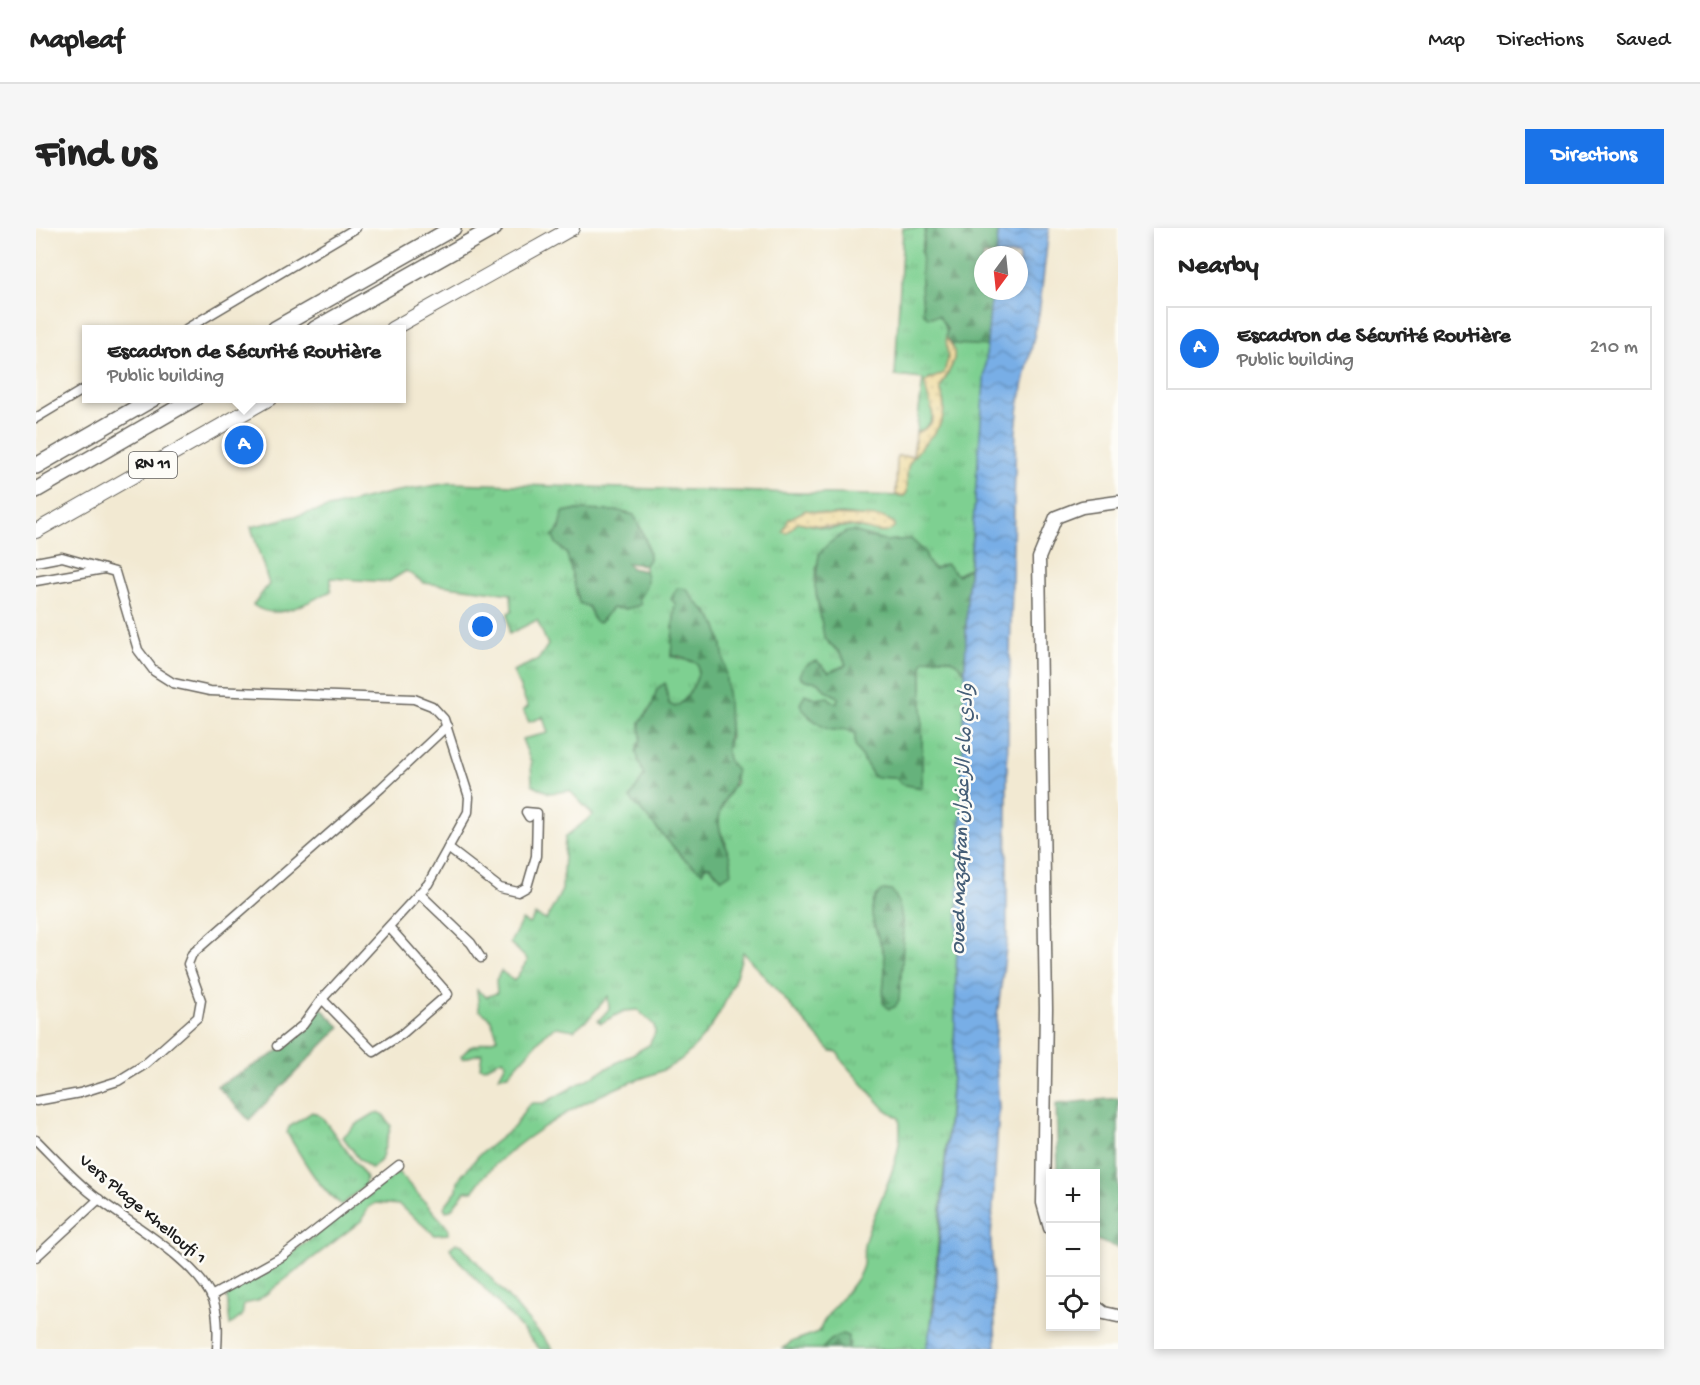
<!DOCTYPE html>
<html lang="en">
<head>
<meta charset="utf-8">
<style>
  :root { --surface:#fff; --page:#f6f6f6; --text:#222; --muted:#767676; --line:#e0e0e0; --accent:#1a73e8 }
  body { margin:0; font-family:"Gochi Hand","Playpen Sans Arabic",sans-serif; background:var(--page); color:var(--text) }
  .controls { position:absolute; right:18px; bottom:18px; display:grid; overflow:hidden; border-radius:0px; box-shadow:0 3px 9px #0003 }
  .controls button { width:54px; height:54px; display:grid; place-items:center; padding:0; border:0; border-bottom:2px solid var(--line); background:var(--surface); color:var(--text); font:30px sans-serif }
  .compass { position:absolute; left:938px; top:18px; width:54px; height:54px; border-radius:50%; background:var(--surface); box-shadow:0 3px 9px #0003; rotate:195deg }
  .you { position:absolute; left:447px; top:399px; width:21px; height:21px; margin:-15px; border:4px solid #fff; border-radius:50%; background:#1a73e8; box-shadow:0 0 0 9px #1a73e833 }
  .badge { display:grid; place-items:center; width:39px; height:39px; border-radius:50%; background:var(--accent); color:#fff; font-size:20px; font-weight:700 }
  .pin { position:absolute; translate:-50% -50%; border:3px solid #fff; box-shadow:0 2px 6px #0006 }
  .popup { position:absolute; left:46px; top:97px; width:324px; height:78px; box-sizing:border-box; display:grid; place-content:center; border-radius:0px; background:var(--surface); filter:drop-shadow(0 2px 4px #0005); font-size:20px; white-space:nowrap; color:var(--muted) }
  .popup b { font-size:22px; color:var(--text) }
  .popup::after { content:''; position:absolute; left:50%; top:100%; margin-left:-12px; border:12px solid transparent; border-top-color:var(--surface) }
  .list { margin:0; padding:0; list-style:none }
  h2 { display:flex; justify-content:space-between; align-items:center; height:78px; margin:0; padding:0 24px; font-size:26px }
  h2 small { font-size:20px; font-weight:400; color:var(--muted) }
  .list li { display:grid; grid-template-columns:39px 1fr auto; gap:18px; align-items:center; box-sizing:border-box; height:84px; margin:0 12px 12px; padding:0 12px; border:2px solid var(--line); border-radius:0px }
  .list b { display:block; font-size:22px; white-space:nowrap }
  .list p { margin:0; font-size:20px; white-space:nowrap; color:var(--muted) }
  .list em { font-size:20px; font-style:normal; color:var(--muted) }
  .icon { flex:none; width:33px; height:33px; fill:none; stroke:currentColor; stroke-width:2; stroke-linecap:round; stroke-linejoin:round }
  .map { position:relative; flex:none; width:1082px; height:1121px; overflow:hidden; border-radius:0px }
  header { display:flex; align-items:center; gap:36px; box-sizing:border-box; height:84px; padding:0 30px; background:var(--surface); border-bottom:2px solid var(--line) }
  header strong { font-size:28px }
  nav { display:flex; gap:33px; margin-inline-start:auto; font-size:21px }
  .intro { display:flex; align-items:center; justify-content:space-between; box-sizing:border-box; height:144px; padding:0 36px }
  h1 { margin:0; font-size:42px }
  .button { padding:15px 27px; border-radius:0px; background:var(--accent); color:#fff; font-size:21px; font-weight:700 }
  main { display:flex; gap:36px; padding:0 36px }
  aside { flex:1; background:var(--surface); border-radius:0px; box-shadow:0 3px 9px #0003 }
  .map>svg:first-child { display:block }
  .grass { fill:url(#grass-tufts); stroke:#4d7656; stroke-width:1.5; fill-rule:evenodd }
  .forest { fill:url(#forest-firs); stroke:#41674c; stroke-width:1.5 }
  .sand { fill:url(#sand-dots); stroke:#857b5d; stroke-width:1.5 }
  .water { fill:url(#water-waves); stroke:#4a6581; stroke-width:1.5 }
  .lines { fill:none; stroke-linecap:round; stroke-linejoin:round }
  .street-casing { stroke:#67645c; stroke-width:11 }
  .secondary-casing { stroke:#67645c; stroke-width:15 }
  .primary-casing { stroke:#67645c; stroke-width:16 }
  .highway-casing { stroke:#67645c; stroke-width:18 }
  .street { stroke:#fff; stroke-width:8 }
  .secondary { stroke:#fff; stroke-width:12 }
  .primary { stroke:#fff; stroke-width:14 }
  .highway { stroke:#fff; stroke-width:15 }
  .labels { text-anchor:middle; dominant-baseline:central; stroke-width:5; stroke-linejoin:round; paint-order:stroke }
  .shield { fill:#fdfcf7; stroke:#605f5e; stroke-width:1.5 }
  .shield-label { font-size:16px; font-weight:bold; fill:#1c1c1c }
  .street-label { font-size:18px; fill:#1c1c1c; stroke:#fdfcf7 }
  .water-label { font-size:20px; font-style:italic; fill:#455e77; stroke:#fdfcf7 }
</style>
</head>
<body>
<header>
<strong>Mapleaf</strong>
<nav><a>Map</a><a>Directions</a><a>Saved</a></nav>
</header>
<div class="intro"><h1>Find us</h1><a class="button">Directions</a></div>
<main>
<div class="map">
<svg width="1082" height="1121" viewBox="0 0 1082 1121">
  <defs>
    <pattern id="grass-tufts" width="24" height="20" patternUnits="userSpaceOnUse" patternTransform="scale(1.5)"><rect width="24" height="20" fill="#7ed091"/><path d="M3 7l-1-3M5 7V3M7 7l1-3M15 17l-1-3M17 17v-4M19 17l1-3" fill="none" stroke="#6cb27c"/></pattern>
    <pattern id="forest-firs" width="22" height="20" patternUnits="userSpaceOnUse" patternTransform="scale(1.5)"><rect width="22" height="20" fill="#66b27b"/><path d="M5 1l3.5 6h-7zM16 11l3.5 6h-7z" fill="#539064"/></pattern>
    <pattern id="sand-dots" width="8" height="8" patternUnits="userSpaceOnUse" patternTransform="scale(1.5)"><rect width="8" height="8" fill="#eeda9e"/><path d="M2 2h.1M6 6h.1" fill="none" stroke="#ccba88" stroke-width="1.8" stroke-linecap="round"/></pattern>
    <pattern id="water-waves" width="16" height="10" patternUnits="userSpaceOnUse" patternTransform="scale(1.5)"><rect width="16" height="10" fill="#78aee6"/><path d="M0 5q4-4 8 0t8 0" fill="none" stroke="#628dba"/></pattern>
  </defs>
  <rect width="100%" height="100%" fill="#fdfcf7"/>
  <filter id="ink" filterUnits="userSpaceOnUse"><feTurbulence type="fractalNoise" baseFrequency=".0167" numOctaves="2"/><feDisplacementMap in="SourceGraphic" scale="12" xChannelSelector="R" yChannelSelector="G"/><feConvolveMatrix kernelMatrix="1 2 1 2 8 2 1 2 1" color-interpolation-filters="sRGB"/></filter>
  <filter id="wash" filterUnits="userSpaceOnUse"><feTurbulence type="fractalNoise" baseFrequency=".008" numOctaves="4" result="noise"/><feDisplacementMap in="SourceGraphic" scale="24" xChannelSelector="R" yChannelSelector="G"/><feGaussianBlur stdDeviation="1.35" result="paint"/><feColorMatrix in="noise" values="0 0 0 0 0 0 0 0 0 0 0 0 0 0 0 0 0 1.4 0 .05"/><feComposite in="paint" operator="in"/></filter>
  <g filter="url(#wash)">
    <rect width="100%" height="100%" fill="#f2e9d2"/>
    <!-- grass -->
    <g class="grass">
      <path d="M867 0H890L885 23 896 89 903 88C913 100 918 137 904 149L893 150C893 174 907 195 880 205L887 151 859 148Z"/>
      <path d="M934 115 953 118 933 340 922 347 918 346 910 336 898 341 875 311 848 313 817 303C761 320 780 373 793 416 803 420 807 427 810 437L793 444 781 433 768 452 783 454 789 462 802 469 801 475 780 472 775 468 773 489 789 500 813 501 819 506 820 518 838 549 860 550 886 560V437L888 432C909 428 916 428 929 444L918 823 895 1098 890 1121H812L814 1115 797 1110 786 1121H747L755 1114 783 1104C792 1078 819 1061 826 1040 829 1031 826 1021 829 1013 840 976 870 929 863 890L849 881 806 833 802 824 795 823 783 810 707 724C697 764 680 801 648 829 631 844 606 849 585 858 536 879 467 918 437 963H429L415 982 410 983 408 979 421 962 422 952 443 927 478 899 491 879 496 875H508L613 817 619 805 618 797 602 782 588 783 565 795 562 793 573 781 572 768 554 789 538 802 521 799 512 803 472 847 463 848 470 835 467 831 448 840 444 839 446 825 426 831 425 828 434 819 462 810 454 790 443 782 441 762 450 769 461 765 460 752 465 743 478 753 492 732 474 715 486 692 493 696 499 687 510 692 526 662 529 609 557 587 534 563 513 565 496 556 495 534 486 511 512 505 507 489 493 494 487 482 492 479 477 443 502 432 512 417 501 392 473 406 472 385 476 383 475 366 388 355 370 343 352 354 295 350V363C272 374 241 395 217 377L233 356 215 299 357 264 414 255 868 268 871 264C871 256 869 244 873 236 888 207 919 199 904 160 911 144 923 135 916 116ZM537 282 591 284C604 291 613 316 613 331L609 337C611 359 604 384 576 380L570 385 567 392 558 393 553 379 540 368C540 355 537 335 529 324 524 318 520 316 517 308 526 299 526 289 537 282ZM770 282 792 287 806 286 853 292 858 300 829 301 814 298 793 301 762 294 754 302 753 291ZM651 361 656 371 663 380 671 383 681 398 686 417 694 508 690 527 700 554C687 574 675 592 690 615L680 646 674 638H669L666 644 648 631 594 570 608 548 601 518 605 511 604 494 616 478 621 461 629 466 633 476 639 479C650 474 667 447 661 435L635 428 639 375Z"/>
      <path d="M276 884 286 889 330 949 329 957 306 977C282 961 266 929 251 905L253 899Z"/>
      <polygon points="339,885 347,886 355,898 345,932 336,941 323,931 307,909 319,897"/>
      <polygon points="362,944 413,1001 412,1006 399,1007 363,977 340,975 333,979 325,993 221,1073 208,1076 206,1088 194,1097 191,1068 193,1064 223,1050"/>
      <polygon points="420,1015 426,1017 517,1121 504,1121 418,1027 414,1020"/>
    </g>
    <!-- forest -->
    <g class="forest">
      <path d="M890 0H963L960 27H947V63H956L953 118 916 116 910 110 911 101 903 88 892 89 888 86C883 57 884 29 890 0Z"/>
      <path d="M537 282 583 283 598 287C604 302 613 315 613 331L609 337 591 335 595 340 609 343C614 353 609 362 603 370L605 377 590 381 576 380 563 395 558 393 553 379 543 375 531 326 520 315 517 308 524 301 527 284Z"/>
      <path d="M817 303 848 313 875 311 889 324 892 334 898 341 910 336 922 347 933 340 929 444C916 428 909 428 889 432L886 437V560L865 556 860 550 838 549 819 518V506C810 499 806 502 796 502 787 502 767 484 764 476L769 466 780 471 792 469 797 474 801 475 802 469 789 462 783 454 768 452 763 448C766 439 771 435 781 433L793 444 810 437C806 422 796 420 788 409L779 358 783 326 792 316 810 304Z"/>
      <path d="M641 360 651 361C658 376 671 381 679 395 689 412 692 473 693 495 694 511 684 530 700 541 700 562 682 573 683 595 683 613 698 625 695 645L686 651 674 638H669L666 644 648 631 594 570 608 548 600 524 605 511 604 494 616 478 621 461 629 455 633 476 639 479C650 474 667 447 661 435L643 428 635 429 639 375 635 371Z"/>
      <path d="M848 662 856 663C874 684 865 744 863 772L859 779 853 781 847 775C846 759 851 743 848 727 844 709 823 676 848 662Z"/>
      <polygon points="285,780 304,799 213,892 181,858 240,825"/>
      <polygon points="1082,870 1082,1020 1060,1012 1060,946 1022,945 1020,876"/>
      <polygon points="806,1106 812,1108 812,1121 786,1121 797,1110"/>
    </g>
    <!-- sand -->
    <g class="sand">
      <path d="M910 110C928 128 912 142 904 160 918 203 890 205 873 236 869 244 872 256 871 264L868 268 860 267 861 228H877L880 205C912 193 889 176 889 154L908 145 912 131Z"/>
      <path d="M770 282 792 287 846 289 858 295V300C847 311 827 297 813 298 793 300 782 298 762 294L751 305 747 304 753 291Z"/>
    </g>
    <!-- water -->
    <polygon class="water" points="963,0 1013,0 1003,86 983,177 980,203 971,547 971,714 961,789 959,817 963,880 955,1011 960,1119 890,1121 898,1082 918,823 931,373 952,103 956,63 983,63 983,27 960,27"/>
  </g>
  <g filter="url(#ink)">
    <g class="lines">
      <defs>
        <g id="street">
          <polyline points="150,101 320,0"/>
          <polyline points="0,190 50,160"/>
          <polyline points="0,334 26,329 79,344 102,422 118,443 137,455 174,463 378,471 396,478 408,491 433,569 432,584 392,656 286,771"/>
          <polyline points="0,353 68,341"/>
          <polyline points="412,620 464,660 482,664 491,659 500,628 501,585 490,584 493,589"/>
          <polyline points="384,666 435,715 445,730"/>
          <polyline points="241,818 267,797 286,771 338,824 366,806 412,766 353,699"/>
          <polyline points="0,873 44,865 82,853 108,837 162,789 165,772 152,736 156,726 345,560 411,498"/>
          <path d="M0 912C18 930 36 950 56 966 92 995 152 1026 175 1067 183 1082 182 1105 181 1121"/>
          <polyline points="0,1029 63,971"/>
          <polyline points="175,1068 247,1028 363,937"/>
        </g>
        <g id="secondary">
          <polyline points="1014,1000 1007,975 1010,781 1003,330 1020,289 1046,279 1082,274"/>
          <polyline points="1060,1079 1068,1085 1082,1088"/>
        </g>
        <g id="primary">
          <polyline points="356,101 536,0"/>
          <polyline points="0,303 234,170"/>
        </g>
        <g id="highway">
          <polyline points="239,101 417,0"/>
          <polyline points="279,101 458,0"/>
          <polyline points="0,238 118,170"/>
          <polyline points="0,262 159,170"/>
        </g>
      </defs>
      <!-- street casing -->
      <use href="#street" class="street-casing"/>
      <!-- secondary casing -->
      <use href="#secondary" class="secondary-casing"/>
      <!-- primary casing -->
      <use href="#primary" class="primary-casing"/>
      <!-- highway casing -->
      <use href="#highway" class="highway-casing"/>
      <!-- street -->
      <use href="#street" class="street"/>
      <!-- secondary -->
      <use href="#secondary" class="secondary"/>
      <!-- primary -->
      <use href="#primary" class="primary"/>
      <!-- highway -->
      <use href="#highway" class="highway"/>
    </g>
  </g>
  <g class="labels">
    <!-- shield labels -->
    <rect class="shield" x="93" y="224" width="48" height="26" rx="4.5"/>
    <g class="shield-label">
      <text x="117" y="237">RN 11</text>
    </g>
    <!-- street labels -->
    <g class="street-label">
      <text transform="translate(106 982) rotate(40)">Vers Plage Khelloufi 1</text>
    </g>
    <!-- water labels -->
    <g class="water-label">
      <text transform="translate(928 591) rotate(-88)">Oued Mazafran وادي ماء الزعفران</text>
    </g>
  </g>
</svg>
<div class="controls">
<button>+</button>
<button>−</button>
<button><svg class="icon" aria-label="locate" viewBox="0 0 24 24"><circle cx="12" cy="12" r="6"/><path d="M12 2v4M12 18v4M2 12h4M18 12h4"/></svg></button>
</div>
<svg class="compass" viewBox="-18 -18 36 36"><path d="M0-13l5 13h-10z" fill="#e53935"/><path d="M0 13l5-13h-10z" fill="#767676"/></svg>
<div class="you"></div>
<div class="pin badge" style="left:208px;top:217px">A</div>
<div class="popup"><b>Escadron de Sécurité Routière</b>Public building</div>
</div>
<aside>
<h2>Nearby<small></small></h2>
<ul class="list">
<li><span class="badge">A</span><div><b>Escadron de Sécurité Routière</b><p>Public building</p></div><em>210 m</em></li>
</ul>
</aside>
</main>
</body>
</html>
